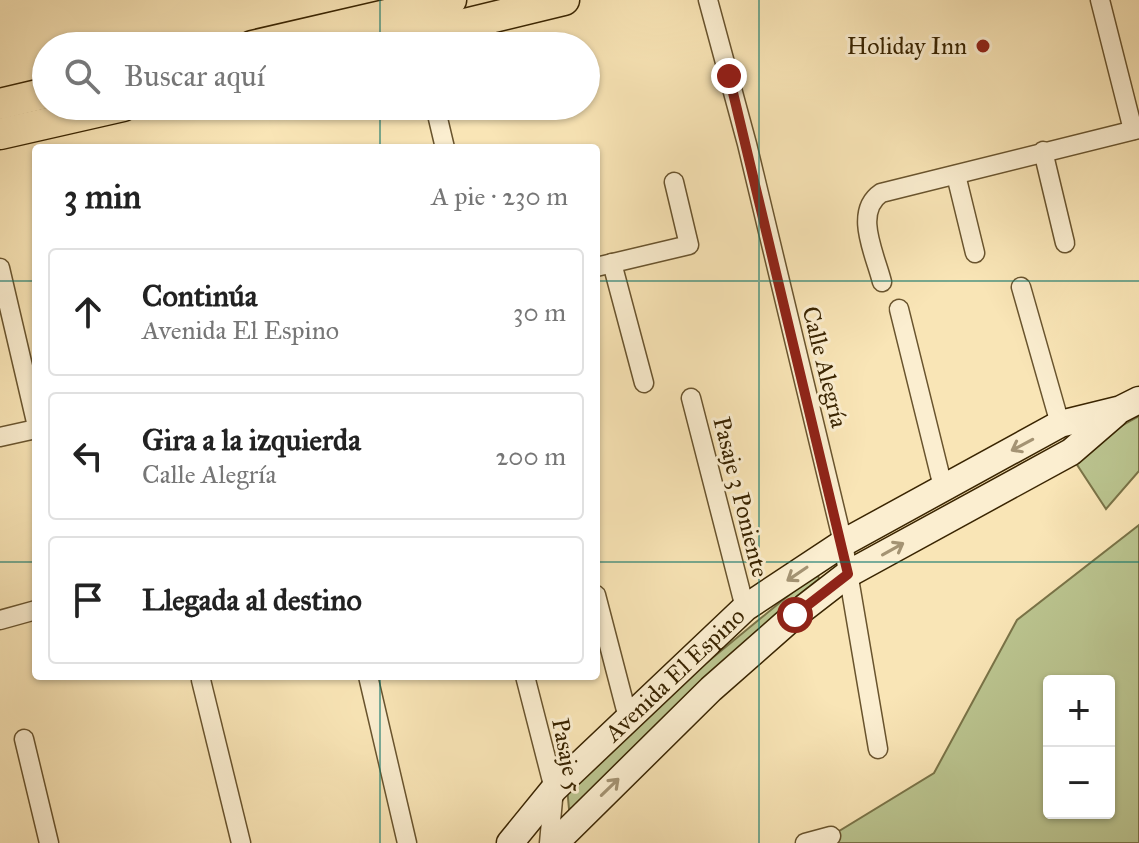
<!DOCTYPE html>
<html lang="es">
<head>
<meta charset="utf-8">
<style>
  :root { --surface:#fff; --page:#f2f2f2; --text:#222; --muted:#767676; --line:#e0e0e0 }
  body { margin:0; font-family:"IM FELL Great Primer",serif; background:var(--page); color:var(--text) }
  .controls { position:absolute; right:24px; bottom:24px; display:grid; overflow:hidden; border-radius:8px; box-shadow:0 2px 6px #0004 }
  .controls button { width:72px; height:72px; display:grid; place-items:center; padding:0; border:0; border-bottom:2px solid var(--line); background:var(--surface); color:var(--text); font:40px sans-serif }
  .stop { position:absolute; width:24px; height:24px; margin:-18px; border:6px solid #8f2418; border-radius:50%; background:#fff }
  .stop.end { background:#8f2418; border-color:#fff; box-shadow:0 2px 8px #0008 }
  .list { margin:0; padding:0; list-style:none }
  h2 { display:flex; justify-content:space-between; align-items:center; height:104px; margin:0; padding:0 32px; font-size:34px }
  h2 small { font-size:26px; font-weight:400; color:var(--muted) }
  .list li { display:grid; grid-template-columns:52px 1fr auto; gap:24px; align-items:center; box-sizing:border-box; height:128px; margin:0 16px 16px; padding:0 16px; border:2px solid var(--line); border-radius:8px }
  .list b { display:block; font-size:30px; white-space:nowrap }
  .list p { margin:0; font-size:26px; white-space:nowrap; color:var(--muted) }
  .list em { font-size:26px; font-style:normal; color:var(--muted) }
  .icon { flex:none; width:44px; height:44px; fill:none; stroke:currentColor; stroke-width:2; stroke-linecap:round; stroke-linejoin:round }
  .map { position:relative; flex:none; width:1139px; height:843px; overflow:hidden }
  .search { position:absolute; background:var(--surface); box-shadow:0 2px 6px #0004; left:32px; top:32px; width:568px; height:88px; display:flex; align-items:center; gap:20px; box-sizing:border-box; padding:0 28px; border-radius:44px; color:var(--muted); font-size:30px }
  .panel { position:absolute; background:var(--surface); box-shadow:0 2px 6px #0004; left:32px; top:144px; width:568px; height:536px; border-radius:8px }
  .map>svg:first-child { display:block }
  .green { fill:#bbc590; stroke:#7a7448; stroke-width:2; fill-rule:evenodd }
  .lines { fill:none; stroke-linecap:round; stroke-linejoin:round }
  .minor-casing { stroke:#69542e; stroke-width:21 }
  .secondary-casing { stroke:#392401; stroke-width:29 }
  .primary-casing { stroke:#392401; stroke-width:33 }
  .minor { stroke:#fbeed0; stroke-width:18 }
  .secondary { stroke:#fbeed0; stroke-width:26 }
  .primary { stroke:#f9e5b6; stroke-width:30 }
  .oneway { stroke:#a49373 }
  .route { stroke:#8f2418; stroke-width:10 }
  .grid { fill:none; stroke:#0f766e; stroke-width:2; stroke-opacity:0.55 }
  .poi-dot { fill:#8f2418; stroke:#fbeed0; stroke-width:3 }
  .labels { text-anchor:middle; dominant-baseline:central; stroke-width:6; stroke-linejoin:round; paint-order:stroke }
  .poi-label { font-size:24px; fill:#392401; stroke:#fbeed0; text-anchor:end }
  .street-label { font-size:24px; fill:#392401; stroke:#fbeed0 }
</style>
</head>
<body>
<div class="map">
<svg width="1139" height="843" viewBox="0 0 1139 843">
  <rect width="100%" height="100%" fill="#f9e5b6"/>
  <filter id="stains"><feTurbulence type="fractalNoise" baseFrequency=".0025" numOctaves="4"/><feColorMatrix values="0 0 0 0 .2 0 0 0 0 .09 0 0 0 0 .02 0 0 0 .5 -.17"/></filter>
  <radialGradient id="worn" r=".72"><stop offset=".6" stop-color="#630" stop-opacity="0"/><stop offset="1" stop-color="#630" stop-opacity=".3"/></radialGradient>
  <!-- green -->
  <g class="green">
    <polygon points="1139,416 1139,471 1106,509 1070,454"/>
    <path d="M1139 525V843H832L831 836 934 773 1017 620ZM1049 681H1109V813H1049Z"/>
    <polygon points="817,572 819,579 796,597 788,610 576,807 569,809 567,787 671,692"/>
  </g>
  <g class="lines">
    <defs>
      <g id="minor">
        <polyline points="708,0 747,144 843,543 878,749"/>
        <polyline points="1100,0 1133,130"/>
        <polyline points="435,106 445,148"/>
        <polyline points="1043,151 1065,243"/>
        <polyline points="956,175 975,253"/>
        <polyline points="612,263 644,383"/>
        <polyline points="596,267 689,245 674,182"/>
        <polyline points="0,268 36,422"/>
        <path d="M882 282C875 254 853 212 881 193L1139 129"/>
        <polyline points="1021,287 1060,424"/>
        <polyline points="899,309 943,487"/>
        <polyline points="691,398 745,608"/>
        <polyline points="0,437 36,429"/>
        <polyline points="596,595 628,718"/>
        <polyline points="0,620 36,610"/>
        <polyline points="368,676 407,843"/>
        <polyline points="525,676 554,789 549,843"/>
        <polyline points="201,680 241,843"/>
        <polyline points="24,739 49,843"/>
        <polyline points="805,843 831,836"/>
      </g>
      <g id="secondary">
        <path id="s1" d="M510 843 554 789 745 608 843 543 1060 424 1121 409 1139 400"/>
        <polyline points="555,843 711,689 795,615 848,574 1071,452 1115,414"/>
      </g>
      <g id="primary">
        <polyline points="252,46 451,0"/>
        <polyline points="374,46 564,0"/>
        <polyline points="0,104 46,93"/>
        <polyline points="0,134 123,106"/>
      </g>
    </defs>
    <!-- minor casing -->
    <use href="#minor" class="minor-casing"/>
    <!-- secondary casing -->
    <use href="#secondary" class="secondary-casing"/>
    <!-- primary casing -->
    <use href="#primary" class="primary-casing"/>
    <!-- minor -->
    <use href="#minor" class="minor"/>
    <!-- secondary -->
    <use href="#secondary" class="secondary"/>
    <!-- primary -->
    <use href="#primary" class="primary"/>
  </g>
  <!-- one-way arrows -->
  <defs><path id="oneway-shaft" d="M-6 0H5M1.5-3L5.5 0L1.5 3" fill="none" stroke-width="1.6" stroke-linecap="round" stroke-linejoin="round" transform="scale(2)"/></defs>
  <g class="oneway">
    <use href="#oneway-shaft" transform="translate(1022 445) rotate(152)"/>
    <use href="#oneway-shaft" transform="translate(893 549) rotate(-29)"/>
    <use href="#oneway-shaft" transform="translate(797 574) rotate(146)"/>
    <use href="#oneway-shaft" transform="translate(610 787) rotate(-44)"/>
  </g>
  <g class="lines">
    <!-- route -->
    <polyline class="route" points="729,76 848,574 795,615"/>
  </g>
  <!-- grid -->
  <path class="grid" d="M380 0V46M759 0V843M380 106V148M0 281H36M596 281H1139M0 562H36M596 562H1139M380 676V843"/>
  <!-- markers -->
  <circle class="poi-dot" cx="983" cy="46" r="8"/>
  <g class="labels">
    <!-- poi labels -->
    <g class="poi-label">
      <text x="967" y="46">Holiday Inn</text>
    </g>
    <!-- street labels -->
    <g class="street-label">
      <text transform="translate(825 367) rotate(76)">Calle Alegría</text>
      <text transform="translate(741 497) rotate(76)">Pasaje 3 Poniente</text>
      <text stroke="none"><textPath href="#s1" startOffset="236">Avenida El Espino</textPath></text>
      <text transform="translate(567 755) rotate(79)">Pasaje 5</text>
    </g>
  </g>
  <rect width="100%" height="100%" filter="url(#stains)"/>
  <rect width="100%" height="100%" fill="url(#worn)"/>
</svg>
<div class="controls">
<button>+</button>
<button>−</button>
</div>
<div class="stop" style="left:795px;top:615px"></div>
<div class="stop end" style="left:729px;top:76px"></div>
<div class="search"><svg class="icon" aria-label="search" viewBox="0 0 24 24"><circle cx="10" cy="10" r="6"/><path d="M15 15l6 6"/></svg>Buscar aquí</div>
<section class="panel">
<h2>3 min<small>A pie · 230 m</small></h2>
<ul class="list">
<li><svg class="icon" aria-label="ahead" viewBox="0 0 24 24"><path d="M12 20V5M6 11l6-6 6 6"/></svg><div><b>Continúa</b><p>Avenida El Espino</p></div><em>30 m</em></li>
<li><svg class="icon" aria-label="left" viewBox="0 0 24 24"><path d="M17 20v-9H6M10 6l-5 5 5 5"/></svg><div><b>Gira a la izquierda</b><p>Calle Alegría</p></div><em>200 m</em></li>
<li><svg class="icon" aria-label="arrive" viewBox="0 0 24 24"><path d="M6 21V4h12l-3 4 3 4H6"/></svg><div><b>Llegada al destino</b></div></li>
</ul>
</section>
</div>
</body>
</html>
